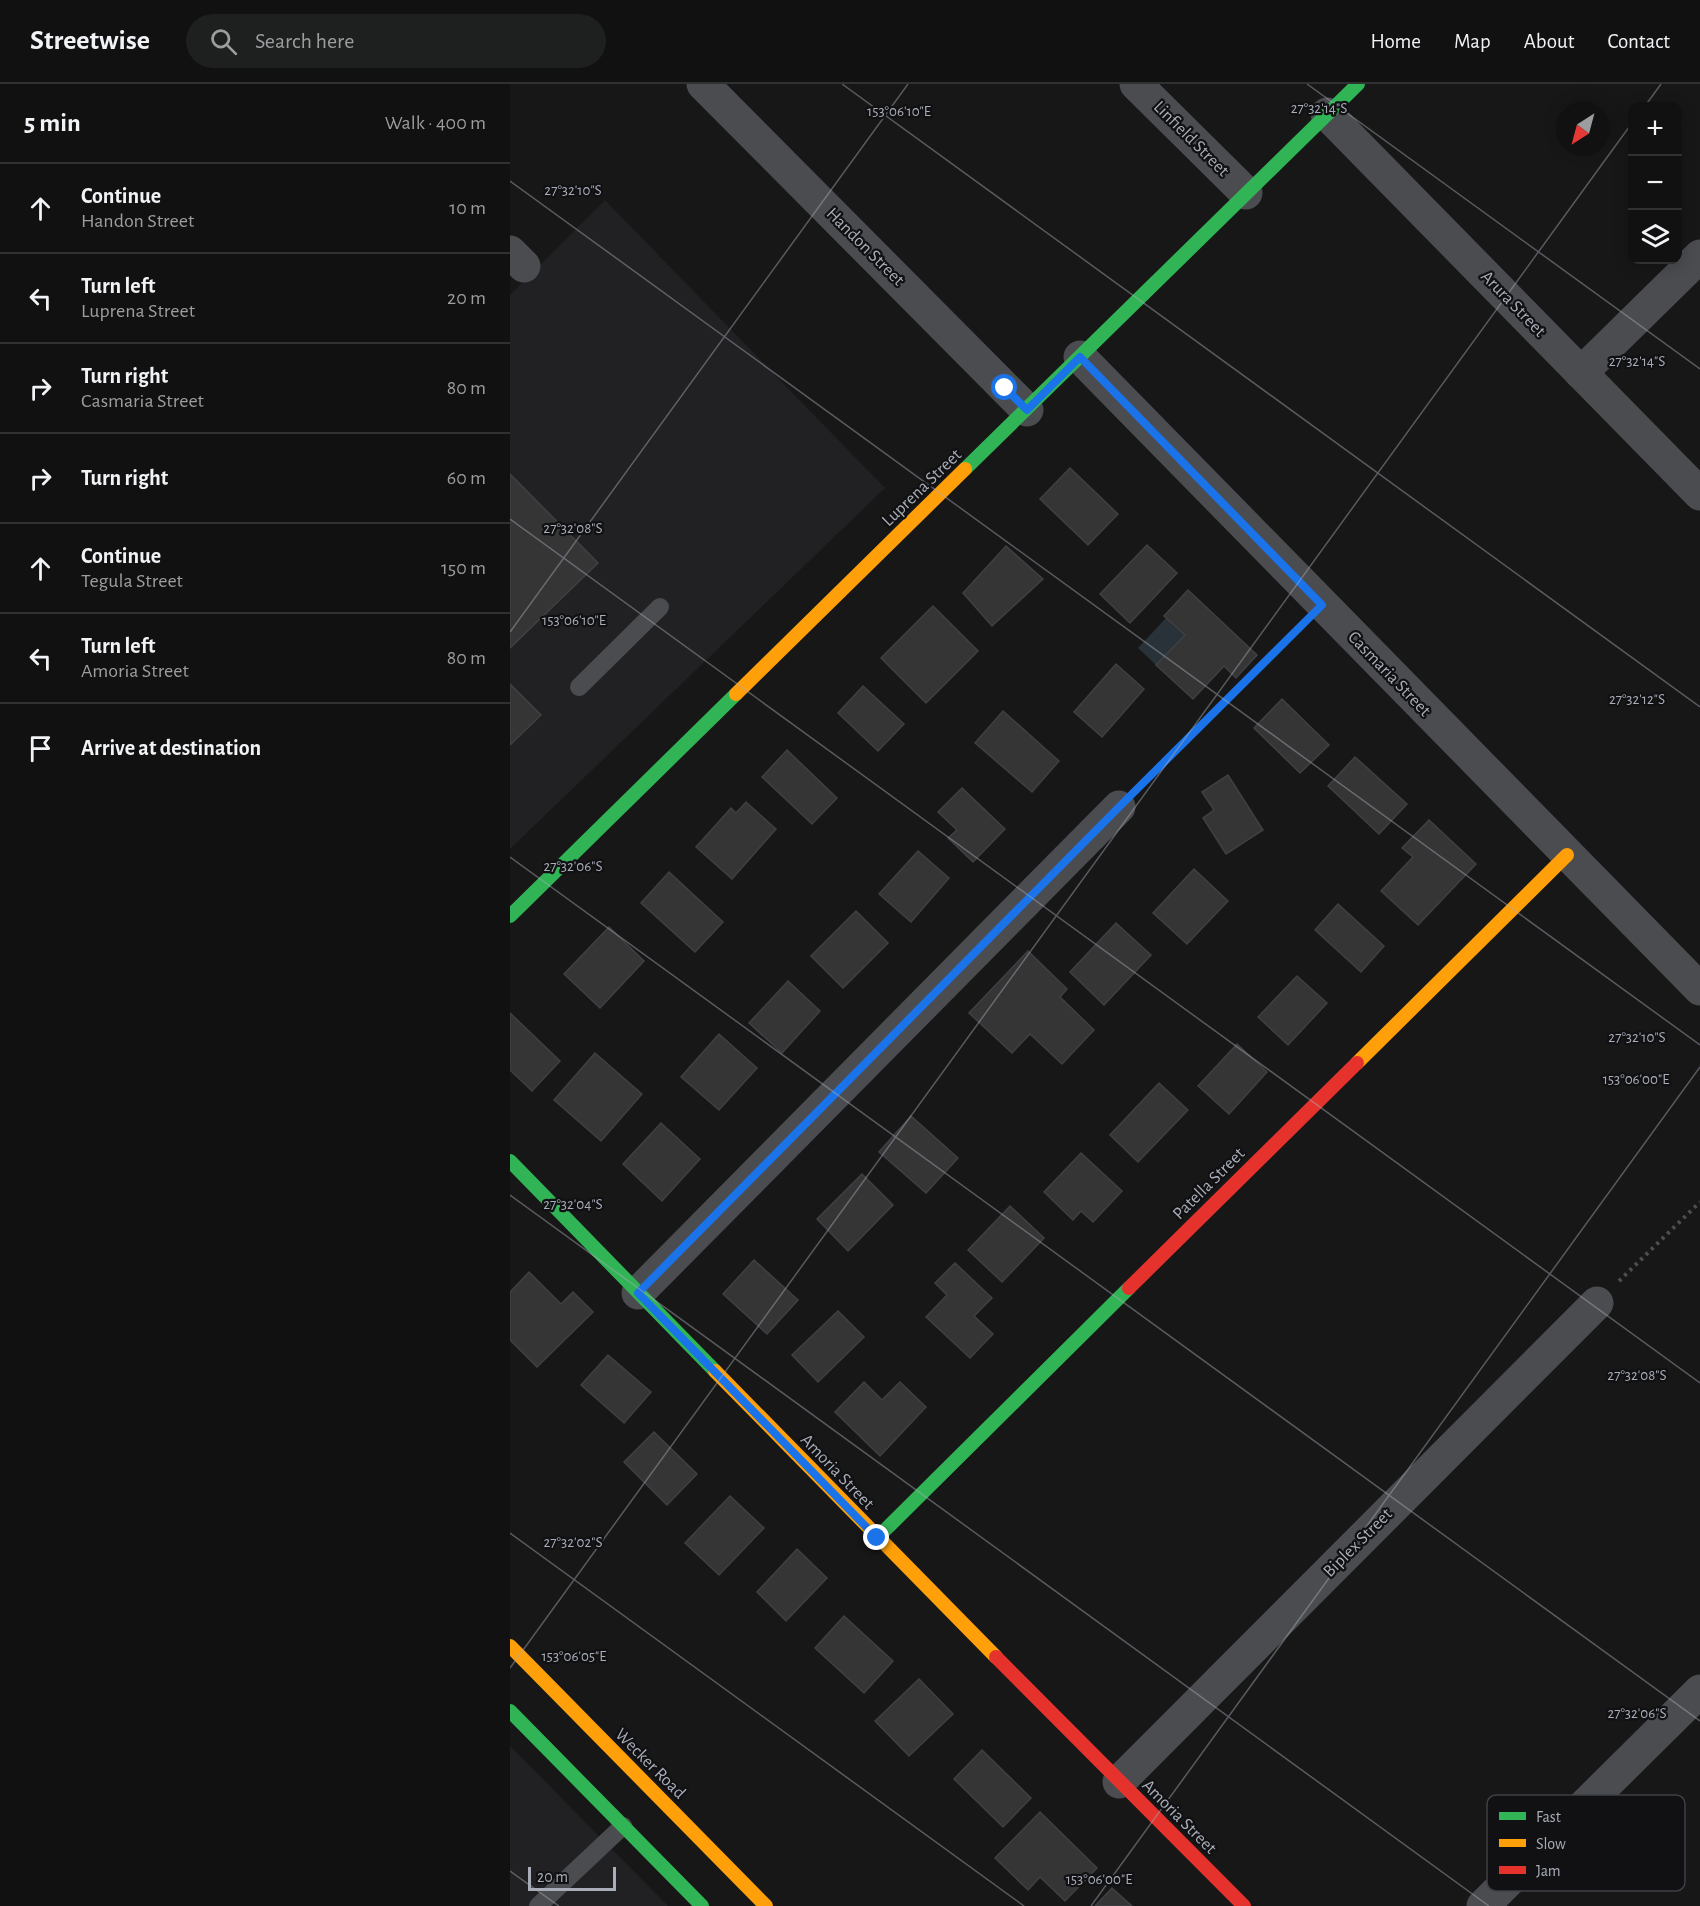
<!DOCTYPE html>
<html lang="en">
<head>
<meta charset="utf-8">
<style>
  :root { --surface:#111; --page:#1e1f1f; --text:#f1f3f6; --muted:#9c9d9f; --line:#303131 }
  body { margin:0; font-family:"Alegreya Sans",sans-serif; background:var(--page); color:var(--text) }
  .controls { position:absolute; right:18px; top:18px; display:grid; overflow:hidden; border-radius:12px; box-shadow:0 3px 15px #0003 }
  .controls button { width:54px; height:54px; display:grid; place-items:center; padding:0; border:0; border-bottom:2px solid var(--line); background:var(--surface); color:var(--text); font:30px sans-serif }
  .compass { position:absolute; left:1046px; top:18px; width:54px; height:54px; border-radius:50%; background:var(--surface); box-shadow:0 3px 15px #0003; rotate:216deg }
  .scale { position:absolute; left:18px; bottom:15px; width:88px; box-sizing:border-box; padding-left:6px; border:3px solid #a8adb8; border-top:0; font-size:16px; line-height:21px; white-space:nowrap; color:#a8adb8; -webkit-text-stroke:4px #111113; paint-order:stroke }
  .stop { position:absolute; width:18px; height:18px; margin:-14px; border:4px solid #1a73e8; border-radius:50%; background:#fff }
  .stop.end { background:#1a73e8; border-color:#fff; box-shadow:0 2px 6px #0008 }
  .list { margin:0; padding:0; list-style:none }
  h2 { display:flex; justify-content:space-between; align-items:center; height:78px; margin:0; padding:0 24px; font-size:26px }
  h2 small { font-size:20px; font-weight:400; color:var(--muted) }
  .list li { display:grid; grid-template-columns:39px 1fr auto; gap:18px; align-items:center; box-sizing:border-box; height:90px; padding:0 24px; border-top:2px solid var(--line) }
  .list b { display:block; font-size:22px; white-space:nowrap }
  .list p { margin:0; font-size:20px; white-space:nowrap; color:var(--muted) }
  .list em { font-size:20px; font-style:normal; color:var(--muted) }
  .icon { flex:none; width:33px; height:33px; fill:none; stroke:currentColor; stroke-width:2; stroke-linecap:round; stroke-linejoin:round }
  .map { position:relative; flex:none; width:1190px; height:1822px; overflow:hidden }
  header { display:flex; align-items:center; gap:36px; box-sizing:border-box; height:84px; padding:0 30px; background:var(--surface); border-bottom:2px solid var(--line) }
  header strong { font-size:28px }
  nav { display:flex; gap:33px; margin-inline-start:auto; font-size:21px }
  .search { width:420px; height:54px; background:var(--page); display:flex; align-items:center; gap:15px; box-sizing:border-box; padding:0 21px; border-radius:33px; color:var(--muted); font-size:22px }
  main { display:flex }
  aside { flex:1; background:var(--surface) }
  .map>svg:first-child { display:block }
  .built { fill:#212123 }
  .water { fill:#2a3239 }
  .building { fill:#353536; stroke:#3f4043; stroke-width:1.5 }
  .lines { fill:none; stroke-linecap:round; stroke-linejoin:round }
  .path { stroke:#4d4e52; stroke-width:4; stroke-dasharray:3 4.5; stroke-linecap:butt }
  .lane { stroke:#4b4c50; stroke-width:18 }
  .street { stroke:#4b4c50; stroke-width:33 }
  .fast { stroke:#30b455; stroke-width:14 }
  .slow { stroke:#ff9f0a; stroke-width:14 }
  .jam { stroke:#e5322d; stroke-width:14 }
  .route { stroke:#1a73e8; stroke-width:8 }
  .ticks { fill:none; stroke:#a8adb8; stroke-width:1.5; stroke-opacity:0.45 }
  .labels { text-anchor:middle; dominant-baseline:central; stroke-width:4.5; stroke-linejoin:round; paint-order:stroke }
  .street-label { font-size:18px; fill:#a8adb8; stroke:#111113 }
  .key { fill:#111113; stroke:#3e4045; stroke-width:1.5 }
  .key-label { font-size:16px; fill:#a8adb8 }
  .ticks-label { font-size:15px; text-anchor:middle; fill:#a8adb8; stroke:#111113; stroke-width:4.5; stroke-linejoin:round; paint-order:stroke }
</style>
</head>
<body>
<header>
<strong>Streetwise</strong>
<div class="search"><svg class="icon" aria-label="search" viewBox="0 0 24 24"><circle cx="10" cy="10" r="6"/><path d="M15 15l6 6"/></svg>Search here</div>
<nav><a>Home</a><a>Map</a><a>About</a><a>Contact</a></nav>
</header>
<main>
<aside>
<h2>5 min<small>Walk · 400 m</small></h2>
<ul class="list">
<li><svg class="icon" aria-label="ahead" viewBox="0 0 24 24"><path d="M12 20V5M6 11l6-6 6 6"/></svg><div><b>Continue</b><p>Handon Street</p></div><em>10 m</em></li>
<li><svg class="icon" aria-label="left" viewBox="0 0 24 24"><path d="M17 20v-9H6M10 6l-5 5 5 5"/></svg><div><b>Turn left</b><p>Luprena Street</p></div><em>20 m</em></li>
<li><svg class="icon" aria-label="right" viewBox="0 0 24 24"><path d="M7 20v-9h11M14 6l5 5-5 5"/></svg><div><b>Turn right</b><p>Casmaria Street</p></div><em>80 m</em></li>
<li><svg class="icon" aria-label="right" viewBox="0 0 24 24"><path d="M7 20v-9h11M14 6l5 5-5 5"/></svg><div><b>Turn right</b></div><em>60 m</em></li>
<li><svg class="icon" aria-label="ahead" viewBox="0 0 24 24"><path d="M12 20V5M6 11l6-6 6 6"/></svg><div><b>Continue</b><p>Tegula Street</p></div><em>150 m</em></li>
<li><svg class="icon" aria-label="left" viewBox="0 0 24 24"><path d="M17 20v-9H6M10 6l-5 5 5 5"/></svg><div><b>Turn left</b><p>Amoria Street</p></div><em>80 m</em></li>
<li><svg class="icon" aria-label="arrive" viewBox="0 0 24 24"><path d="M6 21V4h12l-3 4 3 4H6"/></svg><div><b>Arrive at destination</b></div></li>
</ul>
</aside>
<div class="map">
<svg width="1190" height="1822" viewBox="0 0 1190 1822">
  <rect width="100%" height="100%" fill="#171717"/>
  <!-- built -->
  <g class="built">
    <polygon points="95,116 375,404 0,765 0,211"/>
    <polygon points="0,1662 158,1822 0,1822"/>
  </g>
  <!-- water -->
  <polygon class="water" points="656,534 675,551 646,581 628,564"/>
  <!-- building -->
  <g class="building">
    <polygon points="560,384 608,430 578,461 530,415"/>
    <polygon points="0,390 88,479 0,564"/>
    <polygon points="637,461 667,489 620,539 590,510"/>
    <polygon points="496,462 533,495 482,542 453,509"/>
    <polygon points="678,506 747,571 726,594 714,582 683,615 646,581 675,551 654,532"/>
    <polygon points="423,522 468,567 416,619 371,574"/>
    <polygon points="606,580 634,605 592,653 564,628"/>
    <polygon points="0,600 31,631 0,661"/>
    <polygon points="353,602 394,640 368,667 328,629"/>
    <polygon points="772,615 819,661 790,689 744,644"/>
    <polygon points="493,627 549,677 522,708 465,659"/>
    <polygon points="277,666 327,714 302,740 252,693"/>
    <polygon points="845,673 897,720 869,750 818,702"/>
    <polygon points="718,691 753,746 716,770 693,734 704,726 692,708"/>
    <polygon points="452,704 495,745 463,778 438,754 447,746 428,728"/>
    <polygon points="236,718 266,745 222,795 186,763 221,724 226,729"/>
    <polygon points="919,736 966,780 908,841 871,807 903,773 892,764"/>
    <polygon points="408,767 439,794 401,838 369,810"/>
    <polygon points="684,785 718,817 677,860 643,829"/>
    <polygon points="159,788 213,838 185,868 131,819"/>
    <polygon points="828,820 874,862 851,888 805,846"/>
    <polygon points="346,827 378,859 333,904 301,872"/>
    <polygon points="606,839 641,871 594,921 560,888"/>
    <polygon points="99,843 134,877 90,924 54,890"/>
    <polygon points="518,867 557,905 550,913 584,946 552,980 520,950 502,969 459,929"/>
    <polygon points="787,892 817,919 778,961 748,933"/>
    <polygon points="278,897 310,927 272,969 239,939"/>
    <polygon points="0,929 50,977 22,1007 0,986"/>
    <polygon points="209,950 247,984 209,1026 171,993"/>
    <polygon points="727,960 757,988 719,1030 688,1002"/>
    <polygon points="85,969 132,1010 91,1057 44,1016"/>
    <polygon points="649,999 678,1026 628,1078 600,1051"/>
    <polygon points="401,1032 448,1074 416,1109 369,1068"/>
    <polygon points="151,1039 190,1075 152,1117 113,1080"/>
    <polygon points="571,1069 612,1107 583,1138 571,1127 563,1136 534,1108"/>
    <polygon points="352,1090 383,1121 338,1167 307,1135"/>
    <polygon points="500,1122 534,1154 492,1198 458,1166"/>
    <polygon points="244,1176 288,1216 257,1250 213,1210"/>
    <polygon points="445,1179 482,1214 464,1232 483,1250 460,1274 416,1233 437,1211 425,1199"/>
    <polygon points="19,1188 51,1220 63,1208 83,1228 27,1283 0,1256 0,1208"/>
    <polygon points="328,1227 354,1253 308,1298 282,1271"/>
    <polygon points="98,1271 141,1308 114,1339 71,1301"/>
    <polygon points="354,1298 372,1316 390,1298 416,1323 370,1372 325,1328"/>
    <polygon points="144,1348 187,1390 157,1421 114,1378"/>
    <polygon points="220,1412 254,1444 209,1491 175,1459"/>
    <polygon points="287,1465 317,1494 276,1537 247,1508"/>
    <polygon points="334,1532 383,1577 354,1609 305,1564"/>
    <polygon points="409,1595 443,1630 399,1672 365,1637"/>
    <polygon points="472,1666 521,1714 493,1743 444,1695"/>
    <polygon points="530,1728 587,1784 555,1817 530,1793 518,1806 485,1774"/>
    <polygon points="602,1804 622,1822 585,1822"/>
  </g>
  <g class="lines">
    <!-- path -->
    <g class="path">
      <polyline points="629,702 790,543"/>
      <polyline points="1109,1197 1190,1118"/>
    </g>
    <!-- lane -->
    <g class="lane">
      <polyline points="69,603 150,523"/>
      <polyline points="28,1822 113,1742"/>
    </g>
    <!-- street -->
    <g class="street">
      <polyline points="193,0 517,326"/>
      <polyline points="626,0 736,109"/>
      <polyline points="817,30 1190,410"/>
      <polyline points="0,168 14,182"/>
      <polyline points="570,273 1190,905"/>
      <polyline points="1071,289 1190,172"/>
      <polyline points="128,1209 609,723"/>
      <polyline points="609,1698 1087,1219"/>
      <polyline points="973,1822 1190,1607"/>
    </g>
    <!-- fast -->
    <g class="fast">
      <polyline points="455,385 848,0"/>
      <polyline points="0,832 226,610"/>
      <polyline points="0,1077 205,1287"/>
      <polyline points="367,1454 619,1204"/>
      <polyline points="0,1627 192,1822"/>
    </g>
    <!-- slow -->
    <g class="slow">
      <polyline points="226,610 455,385"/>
      <polyline points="847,979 1057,771"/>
      <polyline points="205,1287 486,1573"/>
      <polyline points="0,1562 256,1822"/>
    </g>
    <!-- jam -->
    <g class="jam">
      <polyline points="619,1204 847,979"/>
      <polyline points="486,1573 734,1822"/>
    </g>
  </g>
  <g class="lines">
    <!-- route -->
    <polyline class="route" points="367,1454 128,1209 609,723 812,521 570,273 517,326 495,304"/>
  </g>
  <!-- ticks -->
  <path class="ticks" d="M332 0 1190 623M797 0 1190 285M1135 22 1151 0M0 97 1190 961M0 435 1190 1299M0 548 398 0M0 773 1190 1637M0 1111 979 1822M0 1449 514 1822M0 1584 1122 39M0 1787 49 1822M581 1822 1190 983"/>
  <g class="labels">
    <!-- street labels -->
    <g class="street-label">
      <text transform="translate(681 55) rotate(45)">Linfield Street</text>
      <text transform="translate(355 163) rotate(45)">Handon Street</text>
      <text transform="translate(1003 220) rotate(46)">Arura Street</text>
      <text transform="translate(412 404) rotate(-44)">Luprena Street</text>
      <text transform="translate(879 590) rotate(46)">Casmaria Street</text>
      <text transform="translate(699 1100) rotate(-45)">Patella Street</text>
      <text transform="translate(327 1388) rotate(46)">Amoria Street</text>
      <text transform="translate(848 1459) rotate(-45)">Biplex Street</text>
      <text transform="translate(140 1680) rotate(45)">Wecker Road</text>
      <text transform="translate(669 1733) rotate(45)">Amoria Street</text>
    </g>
  </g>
  <!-- legend -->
  <rect x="977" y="1711" width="198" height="96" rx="9" class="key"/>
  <rect x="989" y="1728" width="27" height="8" fill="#30b455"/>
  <rect x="989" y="1755" width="27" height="8" fill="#ff9f0a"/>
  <rect x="989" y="1782" width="27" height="8" fill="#e5322d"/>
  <g class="key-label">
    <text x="1026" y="1738">Fast</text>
    <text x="1026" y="1765">Slow</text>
    <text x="1026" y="1792">Jam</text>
  </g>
  <g class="ticks-label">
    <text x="809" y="29">27°32'14"S</text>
    <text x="389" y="32">153°06'10"E</text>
    <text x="63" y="111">27°32'10"S</text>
    <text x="1127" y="282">27°32'14"S</text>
    <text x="63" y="449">27°32'08"S</text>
    <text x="64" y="541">153°06'10"E</text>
    <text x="1127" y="620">27°32'12"S</text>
    <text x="63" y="787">27°32'06"S</text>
    <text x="1127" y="958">27°32'10"S</text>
    <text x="1126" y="1000">153°06'00"E</text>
    <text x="63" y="1125">27°32'04"S</text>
    <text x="1127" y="1296">27°32'08"S</text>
    <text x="63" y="1463">27°32'02"S</text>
    <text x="64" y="1577">153°06'05"E</text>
    <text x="1127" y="1634">27°32'06"S</text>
    <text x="589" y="1800">153°06'00"E</text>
  </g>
</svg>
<div class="controls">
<button>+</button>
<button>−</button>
<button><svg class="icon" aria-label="layers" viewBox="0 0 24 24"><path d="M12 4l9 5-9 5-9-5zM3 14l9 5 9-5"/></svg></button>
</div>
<svg class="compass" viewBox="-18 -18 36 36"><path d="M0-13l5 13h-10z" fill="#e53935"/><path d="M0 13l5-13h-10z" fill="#9c9d9f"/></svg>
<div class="scale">20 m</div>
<div class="stop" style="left:495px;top:304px"></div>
<div class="stop end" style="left:367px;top:1454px"></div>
</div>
</main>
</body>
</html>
